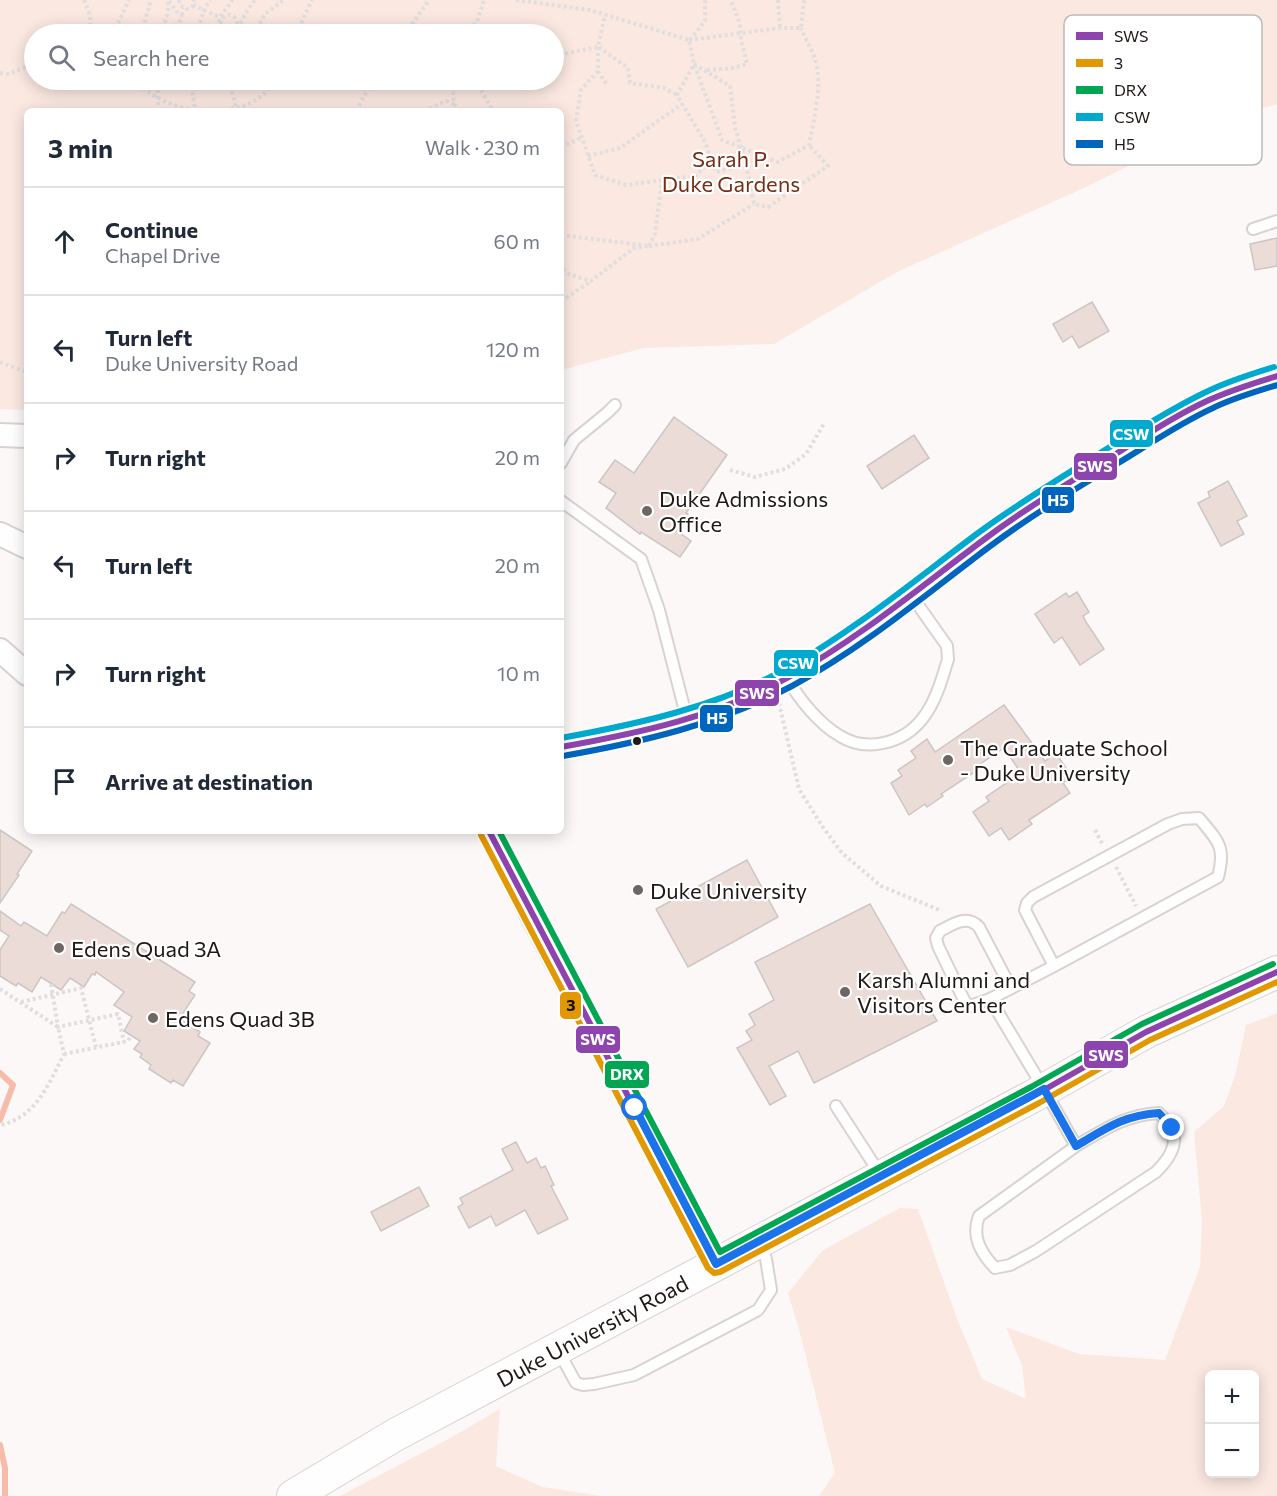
<!DOCTYPE html>
<html lang="en">
<head>
<meta charset="utf-8">
<style>
  :root { --surface:#fff; --page:#f2f2f3; --text:#1f2937; --muted:#747a83; --line:#e0e1e3 }
  body { margin:0; font-family:Commissioner,sans-serif; background:var(--page); color:var(--text) }
  .controls { position:absolute; right:18px; bottom:18px; display:grid; overflow:hidden; border-radius:9px; box-shadow:0 3px 15px #0003 }
  .controls button { width:54px; height:54px; display:grid; place-items:center; padding:0; border:0; border-bottom:2px solid var(--line); background:var(--surface); color:var(--text); font:30px sans-serif }
  .stop { position:absolute; width:18px; height:18px; margin:-14px; border:4px solid #1a73e8; border-radius:50%; background:#fff }
  .stop.end { background:#1a73e8; border-color:#fff; box-shadow:0 2px 6px #0008 }
  .list { margin:0; padding:0; list-style:none }
  h2 { display:flex; justify-content:space-between; align-items:center; height:78px; margin:0; padding:0 24px; font-size:26px }
  h2 small { font-size:20px; font-weight:400; color:var(--muted) }
  .list li { display:grid; grid-template-columns:39px 1fr auto; gap:18px; align-items:center; box-sizing:border-box; height:108px; padding:0 24px; border-top:2px solid var(--line) }
  .list b { display:block; font-size:22px; white-space:nowrap }
  .list p { margin:0; font-size:20px; white-space:nowrap; color:var(--muted) }
  .list em { font-size:20px; font-style:normal; color:var(--muted) }
  .icon { flex:none; width:33px; height:33px; fill:none; stroke:currentColor; stroke-width:2; stroke-linecap:round; stroke-linejoin:round }
  .map { position:relative; flex:none; width:1277px; height:1496px; overflow:hidden }
  .search { position:absolute; background:var(--surface); box-shadow:0 3px 15px #0003; left:24px; top:24px; width:540px; height:66px; display:flex; align-items:center; gap:15px; box-sizing:border-box; padding:0 21px; border-radius:33px; color:var(--muted); font-size:22px }
  .panel { position:absolute; background:var(--surface); box-shadow:0 3px 15px #0003; left:24px; top:108px; width:540px; height:726px; border-radius:9px }
  .map>svg:first-child { display:block }
  .green { fill:#fbe8e1; fill-rule:evenodd }
  .lines { fill:none; stroke-linecap:round; stroke-linejoin:round }
  .stream { stroke:#f6bcaa; stroke-width:6 }
  .building { fill:#ebdcd8; stroke:#ccc5c3; stroke-width:1.5 }
  .service-casing { stroke:#d9d2d0; stroke-width:14 }
  .minor-casing { stroke:#d9d2d0; stroke-width:26 }
  .secondary-casing { stroke:#d9d2d0; stroke-width:34 }
  .path { stroke:#e0dede; stroke-width:4; stroke-dasharray:3 3; stroke-linecap:butt }
  .service { stroke:#fffefe; stroke-width:10 }
  .minor { stroke:#fffefe; stroke-width:22 }
  .secondary { stroke:#fffefe; stroke-width:32 }
  .bus-1-casing { stroke:#fff; stroke-width:10 }
  .bus-2-casing { stroke:#fff; stroke-width:10 }
  .bus-3-casing { stroke:#fff; stroke-width:10 }
  .bus-4-casing { stroke:#fff; stroke-width:10 }
  .bus-5-casing { stroke:#fff; stroke-width:10 }
  .bus-1 { stroke:#8e44ad; stroke-width:6 }
  .bus-2 { stroke:#e29802; stroke-width:6 }
  .bus-3 { stroke:#00a651; stroke-width:6 }
  .bus-4 { stroke:#00a9ce; stroke-width:6 }
  .bus-5 { stroke:#0065bd; stroke-width:6 }
  .route { stroke:#1a73e8; stroke-width:8 }
  .poi-dot { fill:#6d6664; stroke:#fff; stroke-width:2 }
  .bus-dot { fill:#201815; stroke:#fff; stroke-width:2 }
  .labels { text-anchor:middle; dominant-baseline:central; stroke-width:4.5; stroke-linejoin:round; paint-order:stroke }
  .park-label { font-size:22px; fill:#762f16; stroke:#fff }
  .poi-label { font-size:22px; fill:#201815; stroke:#fff; text-anchor:start }
  .street-label { font-size:22px; fill:#201815; stroke:#fff }
  .key { fill:#fff; stroke:#bcbab9; stroke-width:1.5 }
  .key-label { font-size:16px; fill:#201815 }
  .line-badge { stroke:#fff; stroke-width:2 }
  .badge-label { font-size:16px; text-anchor:middle; font-weight:bold; fill:#fff }
  .pale-badge-label { font-size:16px; text-anchor:middle; font-weight:bold; fill:#111 }
</style>
</head>
<body>
<div class="map">
<svg width="1277" height="1496" viewBox="0 0 1277 1496">
  <rect width="100%" height="100%" fill="#fcf8f7"/>
  <!-- green -->
  <g class="green">
    <path d="M0 0H1277V104L1217 122 1086 187 897 272 774 344 644 348 561 370V111H27V410L0 409ZM554 34V80H34V34Z"/>
    <path d="M1277 1013V1496H819L835 1473 800 1333 788 1293 823 1250 900 1208 918 1209 956 1316 982 1379 1026 1399 1022 1365 1006 1327 1079 1354 1165 1360 1200 1267 1202 1221 1194 1132 1224 1106 1235 1076 1246 1025ZM1254 1374V1474H1210V1374Z"/>
    <polygon points="500,1409 496,1466 542,1487 602,1496 340,1496 452,1437"/>
  </g>
  <g class="lines">
    <!-- stream -->
    <g class="stream">
      <polyline points="0,1073 13,1085 0,1120"/>
      <polyline points="0,1445 5,1468 5,1496"/>
    </g>
  </g>
  <!-- building -->
  <g class="building">
    <polygon points="1277,238 1277,266 1255,270 1250,244"/>
    <polygon points="1092,302 1109,331 1079,348 1072,336 1063,342 1053,324"/>
    <polygon points="674,417 727,455 686,513 688,514 677,531 691,541 680,557 641,532 640,534 606,508 616,493 599,482 615,460 634,473"/>
    <polygon points="914,435 929,458 882,489 867,466"/>
    <polygon points="1228,481 1247,516 1237,521 1244,534 1221,546 1198,503 1210,497 1208,492"/>
    <polygon points="1077,592 1089,612 1083,616 1086,622 1104,649 1080,665 1062,637 1054,643 1035,614 1066,593 1069,597"/>
    <polygon points="1004,705 1045,761 1056,753 1072,777 1063,783 1070,793 1029,820 1032,824 1009,840 1001,828 989,836 973,812 989,801 986,797 1021,773 1004,748 974,768 976,771 941,794 943,796 927,807 925,804 909,815 891,783 902,776 898,770 916,758 911,751 927,739 935,752"/>
    <polygon points="0,830 32,851 17,874 19,875 0,903"/>
    <polygon points="747,860 778,917 688,967 656,909"/>
    <polygon points="71,904 195,982 189,991 195,995 179,1019 200,1032 198,1036 210,1043 183,1086 173,1080 171,1083 149,1069 151,1065 140,1057 142,1054 134,1049 140,1041 124,1031 132,1017 114,1005 124,992 96,972 95,975 92,974 84,987 70,978 61,990 41,977 32,992 18,983 16,986 0,976 0,950 9,936 0,930 0,911 21,926 24,922 47,936 62,912 65,913"/>
    <polygon points="870,904 937,1021 814,1083 798,1051 769,1066 786,1096 770,1105 737,1048 752,1040 746,1031 755,1025 749,1014 774,1000 755,962"/>
    <polygon points="516,1142 527,1163 536,1158 541,1168 545,1166 554,1185 551,1186 568,1219 538,1234 525,1210 496,1226 491,1216 469,1228 458,1207 463,1204 460,1198 513,1170 502,1149"/>
    <polygon points="419,1187 429,1206 381,1231 371,1212"/>
  </g>
  <g class="lines">
    <defs>
      <g id="service">
        <polyline points="1253,229 1277,221"/>
        <polyline points="561,463 574,440 607,413 615,405"/>
        <polyline points="561,501 641,559 659,610 687,719"/>
        <path d="M787 678C799 699 819 724 840 736 867 753 904 743 923 718 936 701 942 679 948 659L947 646 911 595"/>
        <path d="M1054 966 1025 910 1027 903 1033 897 1168 824 1182 819 1199 818C1218 841 1226 846 1218 877L1054 966 990 999 1044 1089 1076 1146 979 1216C971 1237 981 1253 995 1268L1010 1265 1036 1251 1156 1172C1167 1161 1179 1146 1172 1129 1170 1124 1163 1118 1159 1113 1125 1115 1105 1129 1076 1146"/>
        <path d="M990 999 970 1006 965 1002 938 946 936 938 940 931C953 924 967 914 979 927L1011 988"/>
        <polyline points="836,1106 880,1174"/>
        <polyline points="559,1352 576,1383 583,1385 594,1384 634,1375 758,1310 771,1290 766,1259 761,1244"/>
      </g>
      <g id="minor">
        <polyline points="0,435 27,436"/>
        <polyline points="0,534 27,547"/>
        <polyline points="0,650 27,674"/>
        <path d="M561 747C640 734 719 716 789 677 869 633 938 572 1011 520 1043 497 1077 477 1111 457 1143 437 1175 416 1209 400 1230 390 1254 383 1277 376"/>
        <polyline points="489,831 532,916 716,1264"/>
      </g>
      <g id="secondary">
        <path id="s1" d="M293 1496 395 1435 1035 1095 1146 1032 1277 972"/>
      </g>
    </defs>
    <!-- service casing -->
    <use href="#service" class="service-casing"/>
    <!-- minor casing -->
    <use href="#minor" class="minor-casing"/>
    <!-- secondary casing -->
    <use href="#secondary" class="secondary-casing"/>
    <!-- path -->
    <g class="path">
      <polyline points="84,0 90,15 91,33"/>
      <polyline points="179,0 180,5 187,9 192,7 194,0"/>
      <path d="M516 0 590 10 689 40 694 64 722 140 778 162 809 145C814 117 823 88 815 59 812 49 805 38 801 28"/>
      <polyline points="778,0 780,28"/>
      <polyline points="169,1 177,12 182,14 184,8"/>
      <polyline points="193,5 219,17"/>
      <circle cx="229" cy="23" r="8"/>
      <polyline points="144,25 154,34"/>
      <polyline points="237,26 255,34"/>
      <polyline points="113,34 129,0"/>
      <polyline points="141,34 151,0"/>
      <polyline points="161,34 168,12 168,0"/>
      <polyline points="176,34 182,14"/>
      <polyline points="196,34 204,10 210,0"/>
      <polyline points="217,34 220,17 233,0"/>
      <polyline points="235,34 245,14 255,0"/>
      <polyline points="254,34 265,14 284,0"/>
      <polyline points="296,34 312,0"/>
      <polyline points="405,34 429,0"/>
      <polyline points="448,34 452,28 461,34"/>
      <polyline points="465,34 477,22 484,0"/>
      <polyline points="689,40 780,28 801,28 804,0"/>
      <polyline points="690,40 705,21 705,0"/>
      <polyline points="598,47 598,71 581,90 576,121 595,175 626,185 696,176 711,159"/>
      <polyline points="599,47 628,68 630,83 664,88 677,95"/>
      <polyline points="554,58 563,54 598,47 605,15"/>
      <polygon points="694,64 730,86 735,127 746,165 716,172 705,142 677,95"/>
      <polyline points="707,70 734,68 747,64 740,34 740,24 731,0"/>
      <polyline points="598,71 607,85"/>
      <polyline points="0,73 9,74 34,63"/>
      <path d="M134 80C152 98 172 106 197 111"/>
      <polyline points="191,80 195,111"/>
      <polyline points="211,80 212,87"/>
      <polyline points="229,80 236,108"/>
      <polyline points="346,80 366,90"/>
      <polyline points="452,80 454,104 460,111"/>
      <polyline points="475,80 493,111"/>
      <polyline points="158,111 158,80"/>
      <path d="M219 111C241 109 264 101 274 80"/>
      <polyline points="356,111 373,80"/>
      <polyline points="424,111 446,101 454,104"/>
      <polyline points="561,147 581,138"/>
      <polyline points="588,156 620,148 682,104"/>
      <polyline points="746,165 754,204 768,207 828,166 809,145"/>
      <polyline points="561,235 649,246 634,248 591,281 569,274 561,267"/>
      <polyline points="649,246 698,239 754,204"/>
      <polyline points="649,246 655,234 662,180"/>
      <polyline points="561,301 590,282"/>
      <polyline points="0,362 27,372"/>
      <polyline points="730,470 755,477 785,469 806,454 825,422"/>
      <polyline points="779,703 799,789 822,826 842,853 881,886 942,911"/>
      <polyline points="1095,830 1103,845"/>
      <polyline points="1116,867 1136,906"/>
      <polyline points="51,984 58,1027 118,1014 124,1042"/>
      <path d="M0 989 58 1027 64 1054C49 1083 36 1118 0 1125"/>
      <polyline points="21,1002 81,988 96,1047"/>
      <polyline points="64,1054 128,1041 131,1035"/>
    </g>
    <!-- service -->
    <use href="#service" class="service"/>
    <!-- minor -->
    <use href="#minor" class="minor"/>
    <!-- secondary -->
    <use href="#secondary" class="secondary"/>
    <defs>
      <g id="bus-1">
        <path d="M561 747C640 733 719 716 789 677 858 639 919 588 982 541 1023 510 1067 484 1111 457 1143 437 1174 416 1209 400 1231 390 1254 383 1277 376"/>
        <polyline points="489,831 716,1264 1035,1095 1146,1032 1277,972"/>
      </g>
      <polyline id="bus-2" points="481,835 708,1268 714,1273 720,1272 1039,1103 1150,1040 1277,982"/>
      <polyline id="bus-3" points="499,831 720,1252 1031,1087 1142,1024 1273,964"/>
      <path id="bus-4" d="M561 738C638 724 716 707 786 669 855 630 915 580 978 533 1020 502 1064 476 1108 448 1140 429 1172 408 1206 392 1228 381 1251 374 1274 367"/>
      <path id="bus-5" d="M563 756C642 742 720 724 792 686 863 648 925 595 989 547 1029 517 1072 491 1115 465 1147 446 1178 424 1213 408 1233 398 1255 392 1277 385"/>
    </defs>
    <!-- bus-1 casing -->
    <use href="#bus-1" class="bus-1-casing"/>
    <!-- bus-2 casing -->
    <use href="#bus-2" class="bus-2-casing"/>
    <!-- bus-3 casing -->
    <use href="#bus-3" class="bus-3-casing"/>
    <!-- bus-4 casing -->
    <use href="#bus-4" class="bus-4-casing"/>
    <!-- bus-5 casing -->
    <use href="#bus-5" class="bus-5-casing"/>
    <!-- bus-1 -->
    <use href="#bus-1" class="bus-1"/>
    <!-- bus-2 -->
    <use href="#bus-2" class="bus-2"/>
    <!-- bus-3 -->
    <use href="#bus-3" class="bus-3"/>
    <!-- bus-4 -->
    <use href="#bus-4" class="bus-4"/>
    <!-- bus-5 -->
    <use href="#bus-5" class="bus-5"/>
  </g>
  <g class="lines">
    <!-- route -->
    <path class="route" d="M635 1108 716 1264 1044 1089 1076 1146C1105 1129 1124 1115 1159 1113L1172 1128"/>
  </g>
  <!-- markers -->
  <g class="poi-dot">
    <circle cx="647" cy="511" r="6"/>
    <circle cx="948" cy="760" r="6"/>
    <circle cx="638" cy="890" r="6"/>
    <circle cx="59" cy="948" r="6"/>
    <circle cx="845" cy="992" r="6"/>
    <circle cx="153" cy="1018" r="6"/>
  </g>
  <circle class="bus-dot" cx="637" cy="741" r="5"/>
  <g class="labels">
    <!-- park labels -->
    <g class="park-label">
      <text x="731" y="158">Sarah P.<tspan x="731" dy="25">Duke Gardens</tspan></text>
    </g>
    <!-- poi labels -->
    <g class="poi-label">
      <text x="659" y="498">Duke Admissions<tspan x="659" dy="25">Office</tspan></text>
      <text x="960" y="747">The Graduate School<tspan x="960" dy="25">- Duke University</tspan></text>
      <text x="650" y="890">Duke University</text>
      <text x="71" y="948">Edens Quad 3A</text>
      <text x="857" y="979">Karsh Alumni and<tspan x="857" dy="25">Visitors Center</tspan></text>
      <text x="165" y="1018">Edens Quad 3B</text>
    </g>
    <!-- street labels -->
    <g class="street-label">
      <text stroke="none"><textPath href="#s1" startOffset="342">Duke University Road</textPath></text>
    </g>
  </g>
  <!-- legend -->
  <rect x="1064" y="15" width="198" height="150" rx="9" class="key"/>
  <rect x="1076" y="32" width="27" height="8" fill="#8e44ad"/>
  <rect x="1076" y="59" width="27" height="8" fill="#e29802"/>
  <rect x="1076" y="86" width="27" height="8" fill="#00a651"/>
  <rect x="1076" y="113" width="27" height="8" fill="#00a9ce"/>
  <rect x="1076" y="140" width="27" height="8" fill="#0065bd"/>
  <g class="key-label">
    <text x="1114" y="42">SWS</text>
    <text x="1114" y="69">3</text>
    <text x="1114" y="96">DRX</text>
    <text x="1114" y="123">CSW</text>
    <text x="1114" y="150">H5</text>
  </g>
  <g class="line-badge">
    <rect x="1109" y="419" width="45" height="29" rx="6" fill="#00a9ce"/>
    <rect x="1073" y="452" width="45" height="29" rx="6" fill="#8e44ad"/>
    <rect x="1041" y="486" width="34" height="28" rx="6" fill="#0065bd"/>
    <rect x="773" y="649" width="46" height="28" rx="6" fill="#00a9ce"/>
    <rect x="734" y="679" width="46" height="28" rx="6" fill="#8e44ad"/>
    <rect x="699" y="704" width="35" height="29" rx="6" fill="#0065bd"/>
    <rect x="559" y="991" width="23" height="29" rx="6" fill="#e29802"/>
    <rect x="575" y="1025" width="46" height="29" rx="6" fill="#8e44ad"/>
    <rect x="1083" y="1040" width="46" height="29" rx="6" fill="#8e44ad"/>
    <rect x="604" y="1060" width="46" height="29" rx="6" fill="#00a651"/>
  </g>
  <g class="badge-label">
    <text x="1131" y="440">CSW</text>
    <text x="1095" y="472">SWS</text>
    <text x="1058" y="506">H5</text>
    <text x="796" y="669">CSW</text>
    <text x="757" y="699">SWS</text>
    <text x="717" y="724">H5</text>
    <text x="598" y="1045">SWS</text>
    <text x="1106" y="1061">SWS</text>
    <text x="627" y="1080">DRX</text>
  </g>
  <g class="pale-badge-label">
    <text x="571" y="1011">3</text>
  </g>
</svg>
<div class="controls">
<button>+</button>
<button>−</button>
</div>
<div class="stop" style="left:635px;top:1108px"></div>
<div class="stop end" style="left:1172px;top:1128px"></div>
<div class="search"><svg class="icon" aria-label="search" viewBox="0 0 24 24"><circle cx="10" cy="10" r="6"/><path d="M15 15l6 6"/></svg>Search here</div>
<section class="panel">
<h2>3 min<small>Walk · 230 m</small></h2>
<ul class="list">
<li><svg class="icon" aria-label="ahead" viewBox="0 0 24 24"><path d="M12 20V5M6 11l6-6 6 6"/></svg><div><b>Continue</b><p>Chapel Drive</p></div><em>60 m</em></li>
<li><svg class="icon" aria-label="left" viewBox="0 0 24 24"><path d="M17 20v-9H6M10 6l-5 5 5 5"/></svg><div><b>Turn left</b><p>Duke University Road</p></div><em>120 m</em></li>
<li><svg class="icon" aria-label="right" viewBox="0 0 24 24"><path d="M7 20v-9h11M14 6l5 5-5 5"/></svg><div><b>Turn right</b></div><em>20 m</em></li>
<li><svg class="icon" aria-label="left" viewBox="0 0 24 24"><path d="M17 20v-9H6M10 6l-5 5 5 5"/></svg><div><b>Turn left</b></div><em>20 m</em></li>
<li><svg class="icon" aria-label="right" viewBox="0 0 24 24"><path d="M7 20v-9h11M14 6l5 5-5 5"/></svg><div><b>Turn right</b></div><em>10 m</em></li>
<li><svg class="icon" aria-label="arrive" viewBox="0 0 24 24"><path d="M6 21V4h12l-3 4 3 4H6"/></svg><div><b>Arrive at destination</b></div></li>
</ul>
</section>
</div>
</body>
</html>
